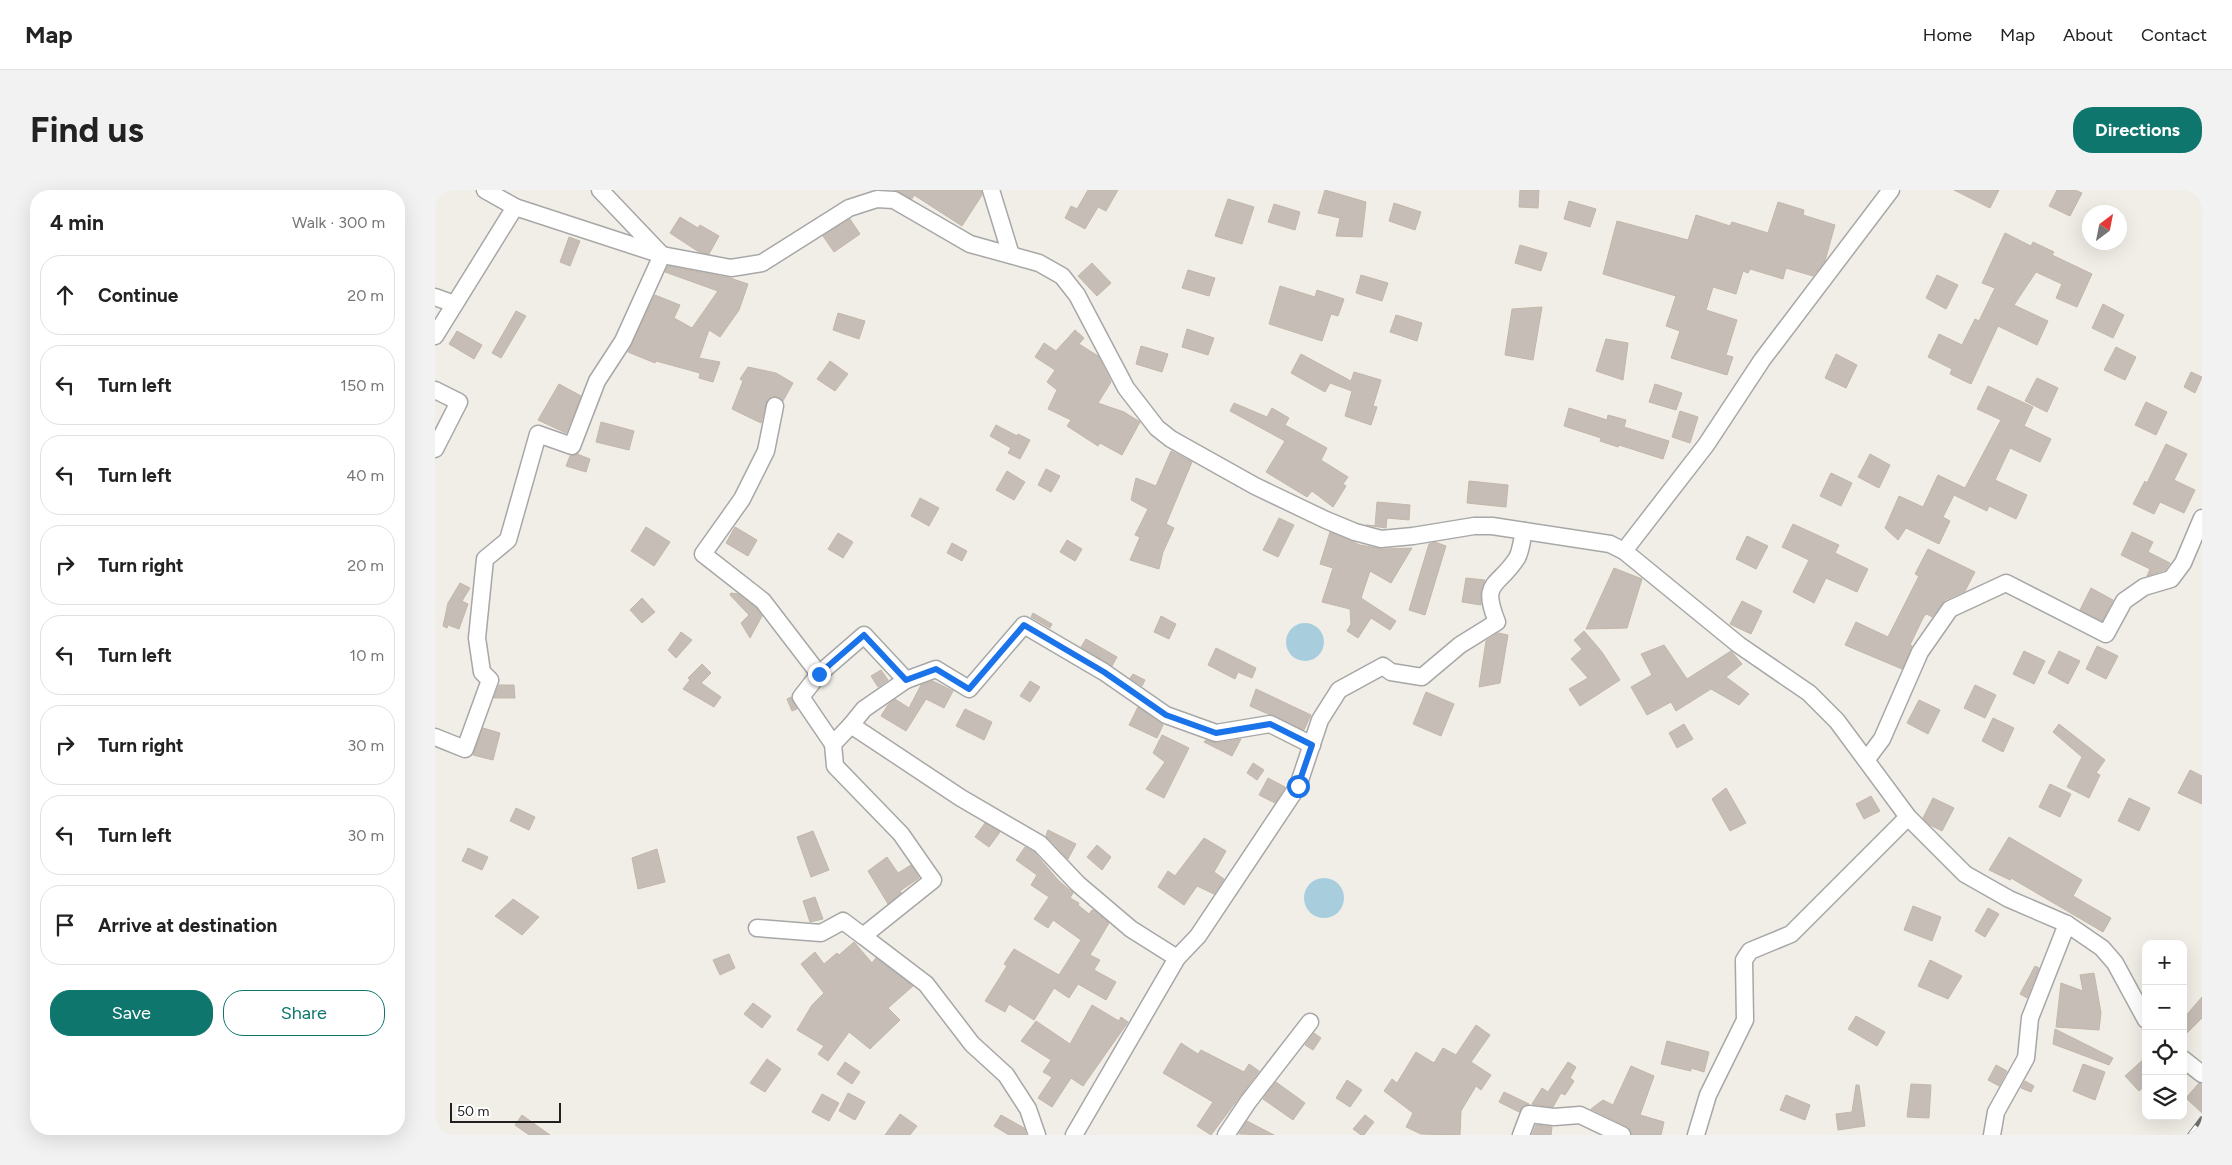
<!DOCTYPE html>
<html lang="en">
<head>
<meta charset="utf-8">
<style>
  :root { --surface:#fff; --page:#f2f2f2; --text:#222; --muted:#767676; --line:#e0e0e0; --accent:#0f766e }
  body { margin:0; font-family:Figtree,sans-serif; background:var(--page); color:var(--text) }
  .controls { position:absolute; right:15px; bottom:15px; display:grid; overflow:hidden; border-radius:10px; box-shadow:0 5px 20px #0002 }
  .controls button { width:45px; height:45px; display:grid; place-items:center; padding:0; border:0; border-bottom:1px solid var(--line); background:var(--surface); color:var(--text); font:25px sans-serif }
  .compass { position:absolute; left:1647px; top:15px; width:45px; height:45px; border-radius:50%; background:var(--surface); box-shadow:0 5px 20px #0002; rotate:32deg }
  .scale { position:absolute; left:15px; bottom:12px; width:111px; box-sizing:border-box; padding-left:5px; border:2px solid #202020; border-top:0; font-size:14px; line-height:18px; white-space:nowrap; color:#202020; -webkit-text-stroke:4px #fff; paint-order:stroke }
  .stop { position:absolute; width:15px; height:15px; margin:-11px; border:4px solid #1a73e8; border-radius:50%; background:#fff }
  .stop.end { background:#1a73e8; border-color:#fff; box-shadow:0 1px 5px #0008 }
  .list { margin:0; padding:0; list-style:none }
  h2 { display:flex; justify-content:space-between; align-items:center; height:65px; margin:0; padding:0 20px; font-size:21px }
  h2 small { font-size:16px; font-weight:400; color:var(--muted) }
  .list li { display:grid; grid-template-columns:32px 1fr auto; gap:15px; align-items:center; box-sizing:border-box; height:80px; margin:0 10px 10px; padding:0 10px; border:1px solid var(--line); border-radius:20px }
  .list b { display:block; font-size:19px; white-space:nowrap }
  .list em { font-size:16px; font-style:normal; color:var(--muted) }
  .actions { display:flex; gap:10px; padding:15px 20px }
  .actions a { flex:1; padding:11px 0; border:1px solid var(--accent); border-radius:20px; text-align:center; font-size:18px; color:var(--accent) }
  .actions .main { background:var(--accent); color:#fff }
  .icon { flex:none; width:28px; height:28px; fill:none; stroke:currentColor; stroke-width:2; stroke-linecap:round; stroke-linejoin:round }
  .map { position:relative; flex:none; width:1767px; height:945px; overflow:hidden; border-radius:20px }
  header { display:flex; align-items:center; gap:30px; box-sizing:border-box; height:70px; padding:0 25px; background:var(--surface); border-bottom:1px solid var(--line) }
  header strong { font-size:24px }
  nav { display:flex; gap:28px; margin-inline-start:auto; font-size:18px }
  .intro { display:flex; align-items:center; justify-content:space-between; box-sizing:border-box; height:120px; padding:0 30px }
  h1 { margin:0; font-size:35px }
  .button { padding:12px 22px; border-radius:20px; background:var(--accent); color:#fff; font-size:18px; font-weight:700 }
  main { display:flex; gap:30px; padding:0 30px }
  aside { flex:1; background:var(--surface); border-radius:20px; box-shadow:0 5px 20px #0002 }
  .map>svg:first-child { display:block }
  .water { fill:#a8cede }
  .building { fill:#c6beb6; stroke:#c3b6a9 }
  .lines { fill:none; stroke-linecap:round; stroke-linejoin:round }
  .minor-casing { stroke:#a7a7a7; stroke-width:19 }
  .minor { stroke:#fff; stroke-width:16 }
  .rail-casing { stroke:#6e6e6e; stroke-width:5.5 }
  .rail { stroke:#fff; stroke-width:4; stroke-dasharray:11; stroke-linecap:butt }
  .route { stroke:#1a73e8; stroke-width:6 }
</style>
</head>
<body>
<header>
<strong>Map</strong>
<nav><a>Home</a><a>Map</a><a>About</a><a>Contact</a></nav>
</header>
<div class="intro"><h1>Find us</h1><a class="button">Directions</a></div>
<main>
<aside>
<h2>4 min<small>Walk · 300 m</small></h2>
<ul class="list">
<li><svg class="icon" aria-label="ahead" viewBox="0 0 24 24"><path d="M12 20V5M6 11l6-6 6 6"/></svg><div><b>Continue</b></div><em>20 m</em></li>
<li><svg class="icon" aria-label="left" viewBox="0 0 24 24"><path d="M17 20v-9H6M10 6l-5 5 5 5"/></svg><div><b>Turn left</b></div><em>150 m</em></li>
<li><svg class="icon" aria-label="left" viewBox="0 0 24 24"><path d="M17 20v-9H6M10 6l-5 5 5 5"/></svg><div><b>Turn left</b></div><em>40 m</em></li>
<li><svg class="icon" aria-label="right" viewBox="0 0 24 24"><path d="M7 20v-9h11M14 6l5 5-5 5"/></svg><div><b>Turn right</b></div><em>20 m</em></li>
<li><svg class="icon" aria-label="left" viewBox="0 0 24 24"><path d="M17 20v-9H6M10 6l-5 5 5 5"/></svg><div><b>Turn left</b></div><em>10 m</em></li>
<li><svg class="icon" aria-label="right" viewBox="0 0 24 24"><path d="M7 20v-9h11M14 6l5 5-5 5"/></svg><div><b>Turn right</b></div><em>30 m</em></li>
<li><svg class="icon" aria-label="left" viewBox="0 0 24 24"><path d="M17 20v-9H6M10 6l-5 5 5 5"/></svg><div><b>Turn left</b></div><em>30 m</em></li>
<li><svg class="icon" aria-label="arrive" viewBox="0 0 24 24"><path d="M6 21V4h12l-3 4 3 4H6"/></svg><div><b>Arrive at destination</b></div></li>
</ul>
<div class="actions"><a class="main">Save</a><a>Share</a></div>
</aside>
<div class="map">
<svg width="1767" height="945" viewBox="0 0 1767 945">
  <rect width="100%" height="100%" fill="#f1eee7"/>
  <!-- water -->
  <g class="water">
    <circle cx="870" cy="452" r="19"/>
    <circle cx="889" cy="708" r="20"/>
  </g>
  <!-- building -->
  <g class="building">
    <polygon points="459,0 546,0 547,5 527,36 479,5 477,9"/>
    <polygon points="653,0 683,0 671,21 663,17 650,39 630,28 636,16 642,19"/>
    <polygon points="890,0 931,12 927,47 901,46 905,28 883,23"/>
    <polygon points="1085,0 1104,0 1103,18 1084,17"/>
    <polygon points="1519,0 1564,0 1555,18"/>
    <polygon points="1622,0 1640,0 1647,3 1635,26 1614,16"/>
    <polygon points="793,9 819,17 807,54 780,46"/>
    <polygon points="1134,11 1161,19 1155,37 1129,29"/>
    <polygon points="1343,12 1369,20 1368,25 1400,35 1390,71 1378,86 1351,78 1348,89 1315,79 1313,83 1308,81 1301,104 1278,97 1271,120 1302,130 1291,165 1298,167 1292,185 1236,168 1245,141 1231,136 1241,106 1168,84 1182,31 1253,50 1261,25 1295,36 1297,32 1333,43"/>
    <polygon points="959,13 986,22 980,40 954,31"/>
    <polygon points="839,14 865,22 860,40 833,32"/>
    <polygon points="245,27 263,38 265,35 284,46 274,64 264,62 235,43"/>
    <polygon points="415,29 425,44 399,62 388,46"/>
    <polygon points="1570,43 1596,56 1598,52 1619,62 1617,65 1657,84 1642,117 1621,108 1627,94 1601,82 1579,115 1613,131 1602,155 1563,136 1536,194 1515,184 1517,179 1493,167 1504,144 1527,155 1540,129 1544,131 1560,98 1547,93"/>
    <polygon points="134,47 145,51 135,76 125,72"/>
    <polygon points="1085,55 1112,63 1106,81 1080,73"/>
    <polygon points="657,73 676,93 662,106 643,86"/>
    <polygon points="233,76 295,88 313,94 304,120 285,147 274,140 264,168 285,172 278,192 264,188 265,183 221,171 220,173 193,162 220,105 245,115 239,128 257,138 283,101 230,82"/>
    <polygon points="753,80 780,88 774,106 747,98"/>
    <polygon points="926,85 953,93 947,111 921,103"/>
    <polygon points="1502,85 1523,95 1511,119 1491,108"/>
    <polygon points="845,96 880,107 882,100 909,109 903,126 896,124 887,151 834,134"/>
    <polygon points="1668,114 1689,125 1678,148 1657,138"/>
    <polygon points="1107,117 1098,170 1070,165 1077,119"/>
    <polygon points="81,121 91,126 66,168 57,163"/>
    <polygon points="403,123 430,131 424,149 398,140"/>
    <polygon points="961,125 987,133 982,151 955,142"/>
    <polygon points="752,139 779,148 773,165 747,157"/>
    <polygon points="640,140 649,148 644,154 663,166 676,192 663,213 689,222 705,232 687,265 665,253 663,256 632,236 636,230 613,219 622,200 612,192 620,180 600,167 609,153 621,161"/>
    <polygon points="22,141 47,155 39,169 14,154"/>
    <polygon points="1171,149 1193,153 1188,190 1161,181"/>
    <polygon points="706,156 733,164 727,182 701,174"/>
    <polygon points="1681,157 1701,167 1690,190 1669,180"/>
    <polygon points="866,164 916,191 919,182 946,190 938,216 942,217 936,235 910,226 917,201 895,193 890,202 856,183"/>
    <polygon points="1401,164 1422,175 1411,198 1390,188"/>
    <polygon points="395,171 413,184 400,201 382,189"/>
    <polygon points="313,177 341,183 358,193 348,211 341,206 332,210 326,233 297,219 308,191 305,189"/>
    <polygon points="1756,182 1767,187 1760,203 1749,197"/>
    <polygon points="1602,188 1623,198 1612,222 1590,211"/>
    <polygon points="124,194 146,206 131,243 103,230"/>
    <polygon points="1220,194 1247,203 1241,220 1214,212"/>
    <polygon points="1553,196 1598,217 1589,236 1616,249 1605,272 1575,258 1560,290 1592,305 1581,329 1554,316 1552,321 1519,305 1508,327 1515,331 1504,354 1471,338 1463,350 1450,338 1464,306 1488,317 1503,285 1530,298 1566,230 1542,219"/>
    <polygon points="1711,212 1732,222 1721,245 1700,235"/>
    <polygon points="799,213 832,227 837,218 854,228 850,235 892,258 886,270 913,287 908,294 911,296 898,317 877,301 872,307 831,282 850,251 795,221"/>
    <polygon points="1134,218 1172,230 1173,225 1191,230 1189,237 1234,251 1228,269 1184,255 1183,257 1165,251 1166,248 1129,236"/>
    <polygon points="1245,221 1263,227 1255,253 1237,247"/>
    <polygon points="166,232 199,241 194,260 161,252"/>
    <polygon points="561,235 582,246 583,244 595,250 585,269 573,263 576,258 555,246"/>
    <polygon points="1731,254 1752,264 1739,290 1760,300 1749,323 1725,312 1719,324 1698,314 1710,291 1712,293"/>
    <polygon points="736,261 757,272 731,334 739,338 728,362 724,379 695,370 705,347 700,345 713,319 696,310 701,288 721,296"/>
    <polygon points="142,264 155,269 151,282 131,276 135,266"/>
    <polygon points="1435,264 1455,275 1444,298 1423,287"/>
    <polygon points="611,279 625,286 616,302 603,295"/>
    <polygon points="572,281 590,292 579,310 561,300"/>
    <polygon points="1396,283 1417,293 1406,316 1385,306"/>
    <polygon points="1034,291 1073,295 1071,317 1032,313"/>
    <polygon points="485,308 504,318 494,336 476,326"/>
    <polygon points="942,312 975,315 974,330 952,328 951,338 931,335 940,336"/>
    <polygon points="844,328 859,335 843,367 828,360"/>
    <polygon points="1358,334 1404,355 1400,363 1433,379 1422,402 1391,388 1379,413 1358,402 1374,370 1347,357"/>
    <polygon points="211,337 235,352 219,376 196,361"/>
    <polygon points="300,337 322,350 313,366 291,353"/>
    <polygon points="895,342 925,355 947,359 977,358 956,393 935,381 926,408 961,431 955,440 936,428 923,448 912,441 916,434 915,419 887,412 898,378 885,374"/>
    <polygon points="1697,342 1718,352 1713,362 1735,373 1730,380 1712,386 1715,379 1686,365"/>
    <polygon points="403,343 418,352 408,368 393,359"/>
    <polygon points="1312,346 1333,356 1321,379 1301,369"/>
    <polygon points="632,350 647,359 640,371 625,362"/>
    <polygon points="1000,352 1011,356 990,425 974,420 994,354"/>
    <polygon points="517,353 532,361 527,371 512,363"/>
    <polygon points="1493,359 1540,382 1530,401 1510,410 1497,427 1492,424 1489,426 1475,455 1477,456 1467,479 1410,455 1421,432 1453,447 1484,386 1480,384"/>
    <polygon points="1179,378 1207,389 1192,438 1151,439"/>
    <polygon points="1031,388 1050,390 1046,400 1046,415 1027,412"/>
    <polygon points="25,393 35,398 27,411 33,414 24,439 13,435 12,438 8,436 13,413"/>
    <polygon points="1656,398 1678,410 1667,431 1645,420"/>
    <polygon points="296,403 303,404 321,418 327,426 315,448 306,433 314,425 295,405"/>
    <polygon points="207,408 220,422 207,433 195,420"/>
    <polygon points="1307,411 1327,421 1316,444 1295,434"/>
    <polygon points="598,423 617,434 615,438 596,427"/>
    <polygon points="726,426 741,434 734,449 719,442"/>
    <polygon points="1149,441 1167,462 1185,490 1145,516 1134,499 1153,488 1136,469 1147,459 1139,450"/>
    <polygon points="246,442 257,450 241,468 233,460"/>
    <polygon points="1063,443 1073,445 1065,493 1044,497 1051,451"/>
    <polygon points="651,449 682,467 677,476 646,457"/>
    <polygon points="1229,455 1252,489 1296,461 1307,474 1291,487 1314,504 1304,515 1276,499 1241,521 1236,512 1212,525 1196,497 1217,485 1206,464"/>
    <polygon points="1662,456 1683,466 1671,489 1651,479"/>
    <polygon points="781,458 821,478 817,488 803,482 800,489 773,475"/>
    <polygon points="1589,461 1610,471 1599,494 1578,484"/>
    <polygon points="1624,461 1645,471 1633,494 1613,483"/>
    <polygon points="267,474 276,483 266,493 286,507 279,517 248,499 255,490 253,488"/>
    <polygon points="446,480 453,490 443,497 436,486"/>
    <polygon points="698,484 710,490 707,496 695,488"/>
    <polygon points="498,491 518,501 509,518 491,509 471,541 446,526 453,515 460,509 474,518 486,495"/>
    <polygon points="595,491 605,497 595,512 585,506"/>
    <polygon points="64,495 79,495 80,508 59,508"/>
    <polygon points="1540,495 1561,505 1550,528 1529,518"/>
    <polygon points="821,499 876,525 869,540 815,516"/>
    <polygon points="991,502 1019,514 1006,546 978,534"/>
    <polygon points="356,507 362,519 357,521 352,509"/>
    <polygon points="1484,510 1505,520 1493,544 1472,533"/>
    <polygon points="703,517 728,535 722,548 694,535"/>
    <polygon points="530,519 557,532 549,550 521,536"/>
    <polygon points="1558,528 1579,538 1568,562 1547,551"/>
    <polygon points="1249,534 1258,549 1242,558 1234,543"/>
    <polygon points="1624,534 1670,570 1661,583 1665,585 1654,608 1632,597 1647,567 1618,542"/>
    <polygon points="48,538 65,543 58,570 38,565"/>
    <polygon points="727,545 754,558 729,608 711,599 730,572 718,563"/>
    <polygon points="806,549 797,566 769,552 771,550 782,553"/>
    <polygon points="818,573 829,580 822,590 812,583"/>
    <polygon points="1755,580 1767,586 1767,614 1743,603"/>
    <polygon points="833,588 850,597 840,613 824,605"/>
    <polygon points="1615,594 1636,604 1625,627 1604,617"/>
    <polygon points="1291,598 1311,633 1295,641 1277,609"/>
    <polygon points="1436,606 1445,621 1429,629 1421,614"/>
    <polygon points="1498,608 1519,618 1507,641 1495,635 1488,628"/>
    <polygon points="1694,608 1715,618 1704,641 1683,631"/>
    <polygon points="81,618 100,627 94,640 75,631"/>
    <polygon points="550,633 565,642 554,657 540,647"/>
    <polygon points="613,640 641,654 633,669 611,646"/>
    <polygon points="378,641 394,680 376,687 362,647"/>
    <polygon points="1574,647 1647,690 1638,706 1676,728 1668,742 1576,688 1575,690 1554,680"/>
    <polygon points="769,648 791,661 779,682 789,689 779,704 762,696 749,715 723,697 733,681 740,686"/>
    <polygon points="662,655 676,667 667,680 652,667"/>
    <polygon points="590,657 599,662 623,690 638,703 635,708 644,713 643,715 654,724 657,720 660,721 674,733 655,765 665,770 659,780 681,792 671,810 643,794 634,808 619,798 599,830 574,814 570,822 550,811 572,776 569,774 579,759 624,785 646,750 618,730 613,738 599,729 614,707 596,695 602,685 581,670"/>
    <polygon points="33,658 53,667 47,680 27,671"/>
    <polygon points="222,659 230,692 203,699 197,668"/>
    <polygon points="452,667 463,683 476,675 484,688 465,701 466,703 453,714 433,681"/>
    <polygon points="380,707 388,729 375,732 368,711"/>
    <polygon points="78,709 104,727 87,745 60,726"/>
    <polygon points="1478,716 1506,727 1497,751 1469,740"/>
    <polygon points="1553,718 1564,724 1550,747 1540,741"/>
    <polygon points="419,752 437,773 441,768 478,796 453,818 465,830 435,859 414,842 393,871 383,864 389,856 362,840 377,815 389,803 366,774 380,762 389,774 402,763 404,765"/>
    <polygon points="294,764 300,778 285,785 278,770"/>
    <polygon points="1495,770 1527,786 1513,809 1483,796"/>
    <polygon points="1600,776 1604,778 1592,808 1585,804"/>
    <polygon points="1659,783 1666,823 1664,840 1621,837 1626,793 1648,801 1645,785"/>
    <polygon points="1767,807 1767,828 1748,847 1748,829"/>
    <polygon points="318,813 336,826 327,838 309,824"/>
    <polygon points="657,815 684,831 686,827 693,832 648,896 636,888 617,917 603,908 617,887 608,882 616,870 586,851 601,831 635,854"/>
    <polygon points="1421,826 1450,842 1442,856 1413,839"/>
    <polygon points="1041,835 1055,845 1036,872 1056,885 1046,900 1041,896 1026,921 1025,945 986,944 971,937 978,923 949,901 957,889 962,893 981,862 999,873 1008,858 1021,865"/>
    <polygon points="1620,839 1678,868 1674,875 1618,854"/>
    <polygon points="879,843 886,848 878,860 870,855"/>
    <polygon points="1232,851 1274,862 1269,882 1256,878 1256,881 1226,874"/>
    <polygon points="746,853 763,864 766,860 809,882 814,874 824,881 776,945 762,936 778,912 728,883"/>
    <polygon points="1711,867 1711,895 1704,901 1690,886"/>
    <polygon points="332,869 346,879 330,902 315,893"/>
    <polygon points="410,872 425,882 417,894 402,884"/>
    <polygon points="1133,872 1141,877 1135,888 1139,891 1130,905 1126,903 1118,917 1097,914 1107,898 1113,902"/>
    <polygon points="1648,874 1670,882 1660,910 1638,901"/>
    <polygon points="1561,875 1572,881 1564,896 1553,890"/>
    <polygon points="1196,876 1219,886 1205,925 1229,932 1226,945 1197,945 1191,936 1156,919 1168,910 1178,915"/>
    <polygon points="912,890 927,900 915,917 901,908"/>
    <polygon points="1590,891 1599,896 1596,902 1586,898"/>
    <polygon points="841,892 870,913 858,930 828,909"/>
    <polygon points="1764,893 1767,894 1767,923 1751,908"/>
    <polygon points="1476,894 1496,895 1494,928 1472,927"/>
    <polygon points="1421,895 1424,895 1430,936 1403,940 1401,924 1417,922"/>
    <polygon points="1069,902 1094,914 1087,917 1084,922 1064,912"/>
    <polygon points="413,903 430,912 420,930 404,921"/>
    <polygon points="387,904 404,913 394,931 377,922"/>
    <polygon points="1351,905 1375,915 1370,930 1345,920"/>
    <polygon points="465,924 482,936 475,945 450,945"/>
    <polygon points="87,925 115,945 94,945 80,935"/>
    <polygon points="566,925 589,938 591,945 574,945 559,936"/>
    <polygon points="930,925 939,932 929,945 926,945 918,939"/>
    <polygon points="812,931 839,945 804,944"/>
    <polygon points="1101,935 1117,937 1116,945 1097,945"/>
  </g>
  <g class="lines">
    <defs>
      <g id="minor">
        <polyline points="50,0 80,17 227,65 296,78 327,73 414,18 442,9 459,10 535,54 604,73 627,86 642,105 691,198 722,238 736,249 820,296 891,330 920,342 946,349 978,346 1039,336 1057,336 1175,354 1189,361 1304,455 1374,503 1402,531 1473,627 1530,684 1574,709 1632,734 1667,758 1680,773 1711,830"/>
        <polyline points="556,0 576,65"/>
        <polyline points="0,107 19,114"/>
        <polyline points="0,146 80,17"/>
        <polyline points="0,200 24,212 0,259"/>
        <polyline points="340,216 331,261 307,309 268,364 328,411 384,484"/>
        <polyline points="1189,361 1271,255 1327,170 1456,0"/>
        <polyline points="416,535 429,519 471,490"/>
        <polyline points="0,547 30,559 55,490 47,482 42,448 50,369 73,350 103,244 137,256 162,191 188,151 227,65 165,0"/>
        <polyline points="398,554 366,507 384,484 429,445 471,490 501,479 534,499 589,435 669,482 731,525 781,543 835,534 877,555"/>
        <polyline points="1432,569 1447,549 1485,462 1515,419 1571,393 1671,444 1689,411 1709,397 1736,389 1748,373 1767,328"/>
        <polyline points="322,738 386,743 408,731 428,746 498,690 466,644 400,576 398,554 416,535 526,608 605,654 643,694 696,739 742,768"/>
        <polyline points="428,746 491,794 537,854 571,885 593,919 602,945"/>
        <polyline points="1748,869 1767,884"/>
        <path d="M639 945 742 768 763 746 863 596 885 530 904 500 948 476 956 482 987 487 1025 455 1062 432C1045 390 1063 398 1082 368 1086 361 1087 349 1089 341"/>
        <polyline points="791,945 813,912 875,832"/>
        <polyline points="1086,945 1094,924 1119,927 1145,925 1187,945"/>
        <polyline points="1261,945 1273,905 1310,830 1309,770 1315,761 1356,744 1473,627"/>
        <polyline points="1557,945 1561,922 1591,868 1595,828 1632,734"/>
      </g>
    </defs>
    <!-- minor casing -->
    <use href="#minor" class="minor-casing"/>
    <!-- minor -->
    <use href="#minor" class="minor"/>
    <defs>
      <polyline id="rail" points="1755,945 1767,929"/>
    </defs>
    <!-- rail casing -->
    <use href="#rail" class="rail-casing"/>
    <!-- rail -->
    <use href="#rail" class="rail"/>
  </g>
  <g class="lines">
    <!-- route -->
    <polyline class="route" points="384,484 429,445 471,490 501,479 534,499 589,435 669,482 731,525 781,543 835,534 877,555 863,596"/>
  </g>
</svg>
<div class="controls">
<button>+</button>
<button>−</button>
<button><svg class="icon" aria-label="locate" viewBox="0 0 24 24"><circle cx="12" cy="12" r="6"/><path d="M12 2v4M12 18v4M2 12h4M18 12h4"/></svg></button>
<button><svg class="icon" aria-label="layers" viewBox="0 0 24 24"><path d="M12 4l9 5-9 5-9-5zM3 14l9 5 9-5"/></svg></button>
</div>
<svg class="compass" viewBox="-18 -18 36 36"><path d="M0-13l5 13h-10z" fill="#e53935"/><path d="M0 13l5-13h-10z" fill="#767676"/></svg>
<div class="scale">50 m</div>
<div class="stop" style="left:863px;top:596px"></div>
<div class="stop end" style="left:384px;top:484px"></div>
</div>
</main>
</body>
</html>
